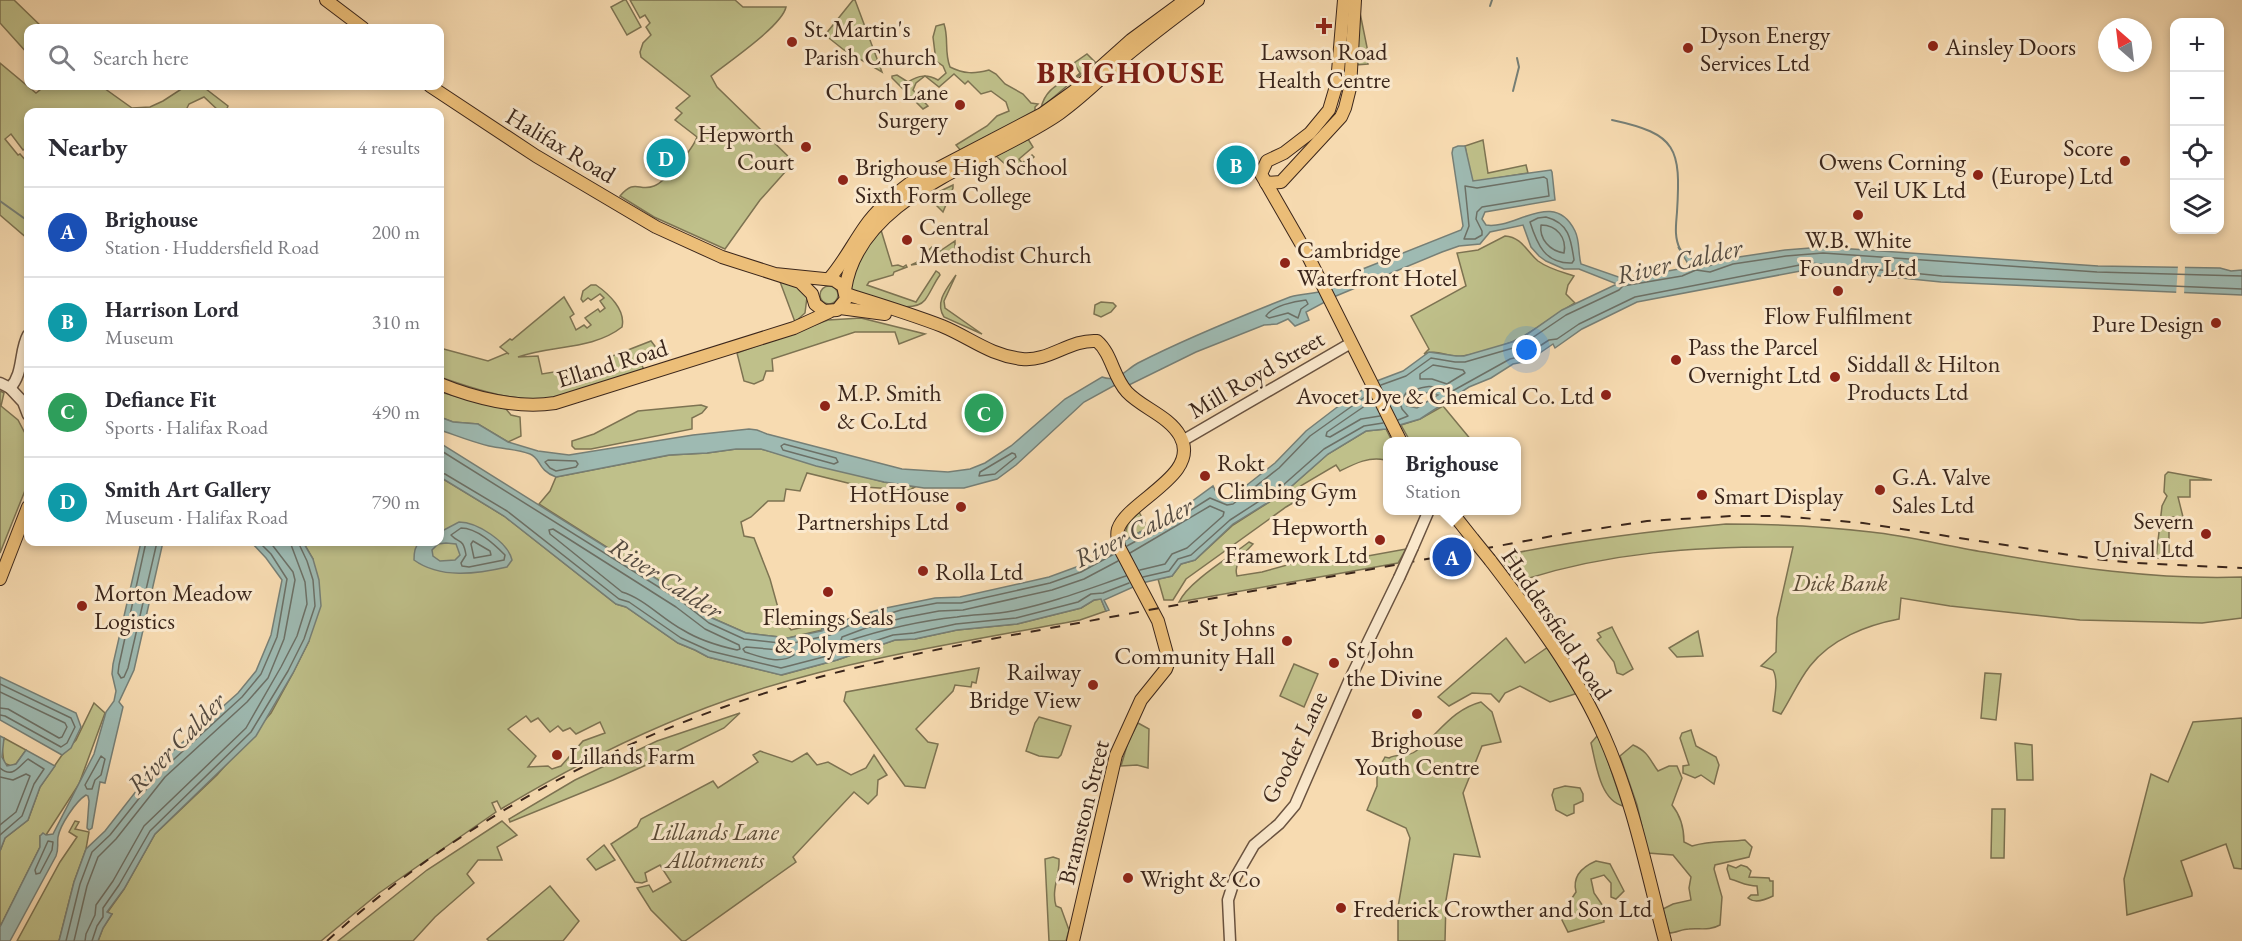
<!DOCTYPE html>
<html lang="en">
<head>
<meta charset="utf-8">
<style>
  :root { --surface:#fff; --page:#f7f7f7; --text:#2b2b33; --muted:#7c7c81; --line:#e1e1e2; --accent:#d93025 }
  body { margin:0; font-family:"EB Garamond",serif; background:var(--page); color:var(--text) }
  .controls { position:absolute; right:18px; top:18px; display:grid; overflow:hidden; border-radius:12px; box-shadow:0 3px 9px #0003 }
  .controls button { width:54px; height:54px; display:grid; place-items:center; padding:0; border:0; border-bottom:2px solid var(--line); background:var(--surface); color:var(--text); font:30px sans-serif }
  .compass { position:absolute; left:2098px; top:18px; width:54px; height:54px; border-radius:50%; background:var(--surface); box-shadow:0 3px 9px #0003; rotate:332deg }
  .you { position:absolute; left:1527px; top:350px; width:21px; height:21px; margin:-15px; border:4px solid #fff; border-radius:50%; background:#1a73e8; box-shadow:0 0 0 9px #1a73e833 }
  .badge { display:grid; place-items:center; width:39px; height:39px; border-radius:50%; background:var(--accent); color:#fff; font-size:20px; font-weight:700 }
  .pin { position:absolute; translate:-50% -50%; border:3px solid #fff; box-shadow:0 2px 6px #0006 }
  .popup { position:absolute; left:1383px; top:437px; width:138px; height:78px; box-sizing:border-box; display:grid; place-content:center; border-radius:12px; background:var(--surface); filter:drop-shadow(0 2px 4px #0005); font-size:20px; white-space:nowrap; color:var(--muted) }
  .popup b { font-size:22px; color:var(--text) }
  .popup::after { content:''; position:absolute; left:50%; top:100%; margin-left:-12px; border:12px solid transparent; border-top-color:var(--surface) }
  .list { margin:0; padding:0; list-style:none }
  h2 { display:flex; justify-content:space-between; align-items:center; height:78px; margin:0; padding:0 24px; font-size:26px }
  h2 small { font-size:20px; font-weight:400; color:var(--muted) }
  .list li { display:grid; grid-template-columns:39px 1fr auto; gap:18px; align-items:center; box-sizing:border-box; height:90px; padding:0 24px; border-top:2px solid var(--line) }
  .list b { display:block; font-size:22px; white-space:nowrap }
  .list p { margin:0; font-size:20px; white-space:nowrap; color:var(--muted) }
  .list em { font-size:20px; font-style:normal; color:var(--muted) }
  .icon { flex:none; width:33px; height:33px; fill:none; stroke:currentColor; stroke-width:2; stroke-linecap:round; stroke-linejoin:round }
  .map { position:relative; flex:none; width:2242px; height:941px; overflow:hidden }
  .search { position:absolute; background:var(--surface); box-shadow:0 3px 9px #0003; left:24px; top:24px; width:420px; height:66px; display:flex; align-items:center; gap:15px; box-sizing:border-box; padding:0 21px; border-radius:12px; color:var(--muted); font-size:22px }
  .panel { position:absolute; background:var(--surface); box-shadow:0 3px 9px #0003; left:24px; top:108px; width:420px; height:438px; border-radius:12px }
  .map>svg:first-child { display:block }
  .green { fill:#bfc08a; stroke:#7d7352; stroke-width:1.5; fill-rule:evenodd }
  .water { fill:#9ebab2; stroke:#767f76; stroke-width:1.5; fill-rule:evenodd }
  .pier { fill:#f7dbb1 }
  .lines { fill:none; stroke-linecap:round; stroke-linejoin:round }
  .shore { stroke:#6c7066; stroke-width:1.5 }
  .stream { stroke:#767f76; stroke-width:2 }
  .tertiary-casing { stroke:#6a5340; stroke-width:13 }
  .primary-casing { stroke:#3b261b; stroke-width:14 }
  .tertiary { stroke:#fae8cc; stroke-width:10 }
  .primary { stroke:#ecbe78; stroke-width:12 }
  .rail { stroke:#3b261b; stroke-width:2; stroke-dasharray:10 10; stroke-linecap:butt }
  .tertiary-bridge-casing { stroke:#6a5340; stroke-width:13; stroke-linecap:butt }
  .primary-bridge-casing { stroke:#3b261b; stroke-width:14; stroke-linecap:butt }
  .tertiary-bridge { stroke:#fae8cc; stroke-width:10 }
  .primary-bridge { stroke:#ecbe78; stroke-width:12 }
  .poi-dot { fill:#8f2418; stroke:#fae8cc; stroke-width:2 }
  .labels { text-anchor:middle; dominant-baseline:central; stroke-width:6; stroke-linejoin:round; paint-order:stroke }
  .poi-label { font-size:24px; fill:#3b261b; stroke:#fae8cc; text-anchor:start }
  .street-label { font-size:24px; fill:#3b261b; stroke:#fae8cc }
  .park-label { font-size:24px; font-style:italic; fill:#5c4c37; stroke:#fae8cc }
  .water-label { font-size:26px; font-style:italic; fill:#544b41; stroke:#fae8cc }
  .district-label { font-size:30px; font-weight:bold; letter-spacing:1.5px; fill:#7a1f14; stroke:#fae8cc }
</style>
</head>
<body>
<div class="map">
<svg width="2242" height="941" viewBox="0 0 2242 941">
  <rect width="100%" height="100%" fill="#f7dbb1"/>
  <filter id="stains"><feTurbulence type="fractalNoise" baseFrequency=".00333" numOctaves="4"/><feColorMatrix values="0 0 0 0 .2 0 0 0 0 .09 0 0 0 0 .02 0 0 0 .5 -.17"/></filter>
  <radialGradient id="worn" r=".72"><stop offset=".6" stop-color="#630" stop-opacity="0"/><stop offset="1" stop-color="#630" stop-opacity=".3"/></radialGradient>
  <!-- green -->
  <g class="green">
    <polygon points="0,0 14,0 43,28 28,28 28,54 0,23"/>
    <polygon points="624,0 626,0 641,27 627,35 611,7"/>
    <path d="M630 0H735L743 7H786C782 26 728 62 711 76L717 87 794 162 760 200 725 249 654 217 620 196C635 178 639 192 654 186 665 182 693 149 697 137L675 120 682 113 676 108 690 96 641 57 640 52 643 43 651 35 646 27 650 23 645 15 640 18Z"/>
    <polygon points="853,0 855,0 882,72 844,50 825,35"/>
    <polygon points="1359,8 1369,57 1367,58 1368,64 1356,65"/>
    <path d="M944 24C949 38 944 52 950 67 964 74 974 74 989 70L996 74 1005 84 1023 94 1031 103 1038 104 1035 107V112L962 152 956 145 987 126 997 116 1009 111 1006 102 991 91 981 94 968 81 965 84 954 74 939 87 925 76 916 83 913 90 928 106 923 109 892 78V76L897 75 908 82C919 75 927 74 938 80L946 73 943 66 936 61 933 37 936 26Z"/>
    <path d="M1087 54 1095 62 1041 108C1045 91 1055 86 1070 77L1072 80 1080 73 1074 63Z"/>
    <polygon points="0,63 36,93 45,86 101,86 132,108 150,107 163,101 186,86 202,86 228,106 226,111 220,112 204,97 189,104 185,112 28,112 28,147 23,150 11,134 5,139 18,155 20,154 28,163 28,239 0,215"/>
    <polygon points="1028,139 1033,147 1019,159 1022,163 1032,155 1034,157 1015,173 996,156"/>
    <polygon points="1483,140 1488,173 1526,165 1528,173 1473,182 1471,179 1465,146"/>
    <polygon points="953,185 953,188 943,212 928,197"/>
    <path d="M881 230 892 266 898 265 903 267 906 265 907 267 894 272 893 275 869 282 867 285 916 302 936 271 939 273 940 275C934 283 931 292 925 300 912 316 870 299 853 294L848 286 861 254Z"/>
    <path d="M1505 236C1522 237 1527 252 1538 261 1549 269 1562 272 1574 276L1568 285 1566 294 1575 303C1544 321 1525 341 1488 350 1482 352 1462 357 1456 356 1445 356 1435 349 1424 354L1429 349 1411 316 1466 286 1457 253 1478 250Z"/>
    <polygon points="955,241 955,249 946,263 931,262 911,265 922,260 922,256 932,247 940,251"/>
    <path d="M956 275 944 301 945 308 982 334 944 317C934 302 948 287 956 275Z"/>
    <polygon points="779,279 796,284 807,297 805,313 795,322"/>
    <path d="M591 285H596C609 294 626 310 622 327 593 350 551 345 518 357L538 356 542 374 566 370 570 380 612 366 610 357 651 341 658 350 641 363 644 370C617 379 589 391 561 397 521 405 477 390 440 377V348L488 361 507 353 509 354 500 347 510 339 512 340 564 297 574 314 570 317 576 330 584 325 587 328 591 325 585 318 598 309 600 312 605 308 600 301 604 298 600 294 591 300 588 298 583 302 581 299 583 291Z"/>
    <circle cx="829" cy="295" r="9"/>
    <polygon points="1101,302 1113,303 1116,306 1111,312 1101,317 1094,314 1095,305"/>
    <polygon points="861,318 925,334 899,344 895,332 855,332 772,359 773,371 766,371 763,380 754,384 744,381 737,353 828,320"/>
    <polygon points="0,391 4,393 1,406 18,420 28,439 28,483 0,553"/>
    <polygon points="440,392 506,409 511,415 520,417 521,436 508,442 478,424 453,422 440,417"/>
    <polygon points="701,405 707,407 702,413 692,418 692,429 591,449 575,449 572,446 572,441 594,434 638,411"/>
    <polygon points="1443,406 1472,441 1410,441 1401,425 1420,419"/>
    <path d="M1386 429 1392 441 1388 442 1387 445 1385 446V460C1369 456 1354 464 1340 471L1336 465 1302 485 1297 489 1303 497 1286 507 1186 579 1173 600H1164L1158 579 1172 576 1181 564 1195 560 1233 525 1285 492 1328 454 1366 431Z"/>
    <polygon points="736,449 761,449 884,482 915,487 910,490 864,487 807,473 800,491 786,489 784,501 768,501 751,517 741,522 744,536 754,538 770,579 780,615 791,630 821,623 822,630 788,638 746,633 712,618 684,596 539,504 550,491 556,477 670,455 707,453"/>
    <polygon points="2168,472 2212,480 2190,480 2190,497 2178,497 2183,517 2169,517 2169,552 2167,559 2156,558 2162,506 2167,496 2164,492 2165,475"/>
    <path d="M440 477 504 516 616 604 626 607 678 643 695 650 708 657 782 675 837 660 895 640 915 639 957 630 1017 624 1081 608 1094 600 1101 599 1106 611 1080 620C969 641 856 658 748 693 662 721 579 762 501 809L497 801 492 803 496 812 379 893 321 941H98L103 928 112 914 107 913 124 889 155 834 217 775 271 713 293 673 309 641 313 559 303 542H440ZM526 716 531 722 538 718 550 732 558 726 563 731 570 728 576 734 600 722 605 733 583 741 561 766 552 769 548 766 528 767 536 756 508 729Z"/>
    <polygon points="1139,512 1148,528 1123,541 1128,523"/>
    <path d="M1726 524C1774 524 1823 526 1871 532 1909 536 1946 546 1984 552 2068 567 2156 580 2242 577V618L2202 623 2080 620 1950 606 1901 598 1899 619C1867 625 1831 639 1810 666 1799 680 1791 698 1781 714L1773 711C1774 698 1779 681 1773 670L1761 666 1776 652 1777 618 1793 547C1698 546 1607 552 1516 582L1502 561 1505 555C1578 540 1651 531 1726 524Z"/>
    <path d="M1249 542 1253 544C1244 553 1233 563 1237 576L1262 572 1305 560 1308 564 1351 559 1406 549 1398 563 1179 602C1188 582 1230 557 1249 542Z"/>
    <polygon points="1612,627 1633,669 1623,675 1617,673 1614,662 1597,640 1601,637 1598,633"/>
    <polygon points="1698,631 1703,656 1677,657 1669,648"/>
    <polygon points="1506,638 1525,663 1548,647 1578,693 1550,702 1520,686 1505,693 1499,702 1491,694 1472,693 1449,706 1438,697"/>
    <polygon points="1294,664 1318,674 1304,707 1280,696"/>
    <polygon points="979,668 976,683 972,682 971,687 955,685 953,691 916,729 928,742 938,744 925,788 905,786 844,701 846,692"/>
    <polygon points="1985,673 2001,674 1996,720 1981,718"/>
    <path d="M1481 702 1492 712 1501 742 1482 746 1463 793 1480 857 1454 854 1446 900 1445 941H1398V907L1410 838 1406 828 1367 810 1377 786V772L1385 757 1389 758C1398 753 1407 758 1416 751 1439 734 1451 710 1481 702Z"/>
    <polygon points="94,703 105,713 79,784 46,835 40,836 40,847 0,927 0,851 5,838 28,820 40,787 62,755 76,740"/>
    <polygon points="740,713 724,728 673,753 613,780 510,822 509,819 575,780 657,741"/>
    <polygon points="1039,717 1071,726 1061,755 1058,758 1039,756 1026,751 1035,723"/>
    <polygon points="2242,718 2242,869 2234,868 2226,844 2181,861 2192,893 2192,896 2127,915 2124,879 2151,774 2168,782 2193,722"/>
    <polygon points="1138,723 1149,729 1148,768 1137,765 1121,766 1128,742"/>
    <polygon points="1691,730 1696,746 1716,757 1719,765 1714,784 1701,775 1695,778 1683,773 1683,766 1689,765 1680,738 1682,733"/>
    <path d="M1597 736 1600 737 1623 806C1600 800 1596 764 1591 743Z"/>
    <polygon points="4,738 26,750 16,764 11,766 4,763 2,747"/>
    <polygon points="2015,743 2032,745 2033,780 2017,780"/>
    <path d="M1633 745C1649 752 1649 759 1658 771L1669 766H1677L1682 778 1672 805C1681 816 1684 827 1684 842L1692 846C1709 841 1727 842 1745 840L1752 847 1749 857 1715 865 1714 869 1722 897 1720 925C1709 931 1701 928 1689 929 1682 929 1676 933 1669 933L1663 909 1673 904 1691 900 1689 888 1691 877 1673 855 1648 853 1637 805 1620 756Z"/>
    <polygon points="760,751 792,762 807,753 817,765 828,762 851,775 866,768 874,755 887,775 878,780 877,795 868,804 854,792 793,857 796,862 685,941 682,941 651,910 637,888 649,885 653,892 671,882 660,865 645,873 647,881 642,883 635,882 611,844 637,827 641,819 713,781 718,788 758,762 753,755"/>
    <polygon points="1565,786 1580,788 1583,794 1583,801 1574,805 1574,813 1567,816 1556,810 1552,795 1554,789"/>
    <polygon points="1992,809 2005,809 2004,858 1991,858"/>
    <polygon points="75,821 79,822 75,829 89,832 86,849 74,882 59,941 17,941 60,862 77,837 69,832"/>
    <polygon points="502,821 517,835 497,847 502,860 478,860 467,874 474,883 435,917 413,941 338,941 427,870"/>
    <polygon points="604,845 615,860 596,870 587,859"/>
    <path d="M1053 857 1059 859C1060 876 1051 889 1056 906L1061 908 1069 930 1066 941H1049L1045 859Z"/>
    <path d="M1596 861 1610 864 1624 891 1616 899 1611 897V883L1604 875 1591 879 1594 893 1603 906 1604 922 1568 932 1560 916 1576 892C1572 876 1582 867 1596 861Z"/>
    <path d="M1728 865 1736 868 1741 865 1747 867 1751 871 1749 877 1769 878 1770 881H1773V896C1765 900 1755 904 1748 898L1751 895H1758L1757 886C1746 886 1741 882 1730 879L1727 869Z"/>
    <polygon points="550,886 579,921 563,941 489,941 487,939"/>
  </g>
  <!-- water -->
  <g class="water">
    <path d="M1458 146H1465L1473 181 1551 170 1552 172 1555 200 1485 212 1482 219 1486 225C1515 230 1554 188 1575 231 1580 241 1578 254 1581 264L1627 280 1635 277 1690 267 1678 247 1698 264 1709 266 1732 258 1785 250 1823 247 2098 266 2220 268 2231 271 2242 270V295L1941 282 1811 269 1637 302 1582 329 1555 348 1553 344 1528 361 1513 364 1491 378 1469 387 1420 419 1386 429 1366 431 1328 454 1285 492 1233 524 1195 560 1181 564 1172 576 1142 583 1104 600 1109 610 1106 611 1101 599 1094 600 1081 608 1017 624 957 630 915 639 895 640 837 660 781 675 708 657 695 650 678 643 626 607 616 604 504 516 440 477V443L684 596 712 618 746 633 788 638 822 631V624L824 630 845 620 881 609 935 598 960 597 1049 577 1079 566 1180 510 1213 486 1217 494 1229 499 1275 463 1306 431 1336 408 1374 382 1403 371 1429 352 1456 356H1464L1519 340 1562 310 1617 284 1579 269H1564L1546 261 1539 256 1531 247 1523 225 1490 232 1480 244 1459 246 1442 252 1336 296 1306 312 1309 320 1295 326 1288 319 1277 324 1264 325 1196 352 1127 386 1115 385 1084 402 1016 465 997 479 964 488H924L884 482 816 466 761 449H736L707 453 669 455 556 477C537 470 541 458 530 454 516 449 503 449 489 446 472 442 455 435 440 430V417L453 422 478 424 508 442 538 451 569 455 693 435 749 429 757 430 767 434 902 469 948 472 970 469 985 463 1011 446 1065 399 1102 377C1118 383 1125 370 1138 363 1187 338 1239 317 1290 297 1312 291 1324 297 1340 278L1461 230 1463 226 1452 153 1453 148ZM1429 392 1438 395 1417 408 1407 406 1408 399Z"/>
    <path d="M459 522C477 522 508 542 512 560L507 567C477 574 440 579 414 560 414 538 422 542 440 542V532ZM446 543 456 544 460 555 455 560 440 561 433 556 432 550 438 544Z"/>
    <path d="M141 542H163L134 670 119 702 123 707 105 783 100 782 92 828 89 830 87 828 89 801 88 796 86 795C76 801 60 825 58 837 57 844 59 849 56 856L10 941H0V927L40 847V836L43 833 46 835 53 834 94 754 106 712 114 701 116 691 112 674 113 664Z"/>
    <polygon points="251,542 303,542 313,559 319,580 321,606 309,641 293,673 256,736 155,834 124,889 107,912 112,914 103,928 98,941 59,941 74,882 86,849 105,831 155,767 238,693 256,671 271,635 282,580 266,558"/>
    <polygon points="0,677 76,713 81,727 71,748 62,755 0,720"/>
    <polygon points="0,736 4,738 2,757 7,766 16,764 26,750 55,766 40,787 28,820 5,838 0,851"/>
  </g>
  <!-- pier -->
  <polygon class="pier" points="2178,265 2185,265 2184,296 2176,296"/>
  <g class="lines">
    <!-- shore -->
    <g class="shore">
      <polygon points="1544,177 1547,179 1549,196 1482,207 1477,212 1476,219 1482,231 1482,235 1475,239 1464,239 1469,226 1465,186 1477,188"/>
      <path d="M1546 217C1569 223 1571 239 1574 260L1572 263C1545 264 1537 244 1530 222L1538 218Z"/>
      <path d="M1541 225C1557 225 1567 238 1564 253 1550 251 1539 239 1541 225Z"/>
      <path d="M1306 300 1308 304 1301 309 1298 318 1288 313 1269 318 1266 316C1272 306 1295 301 1306 300Z"/>
      <polygon points="1433,365 1463,370 1465,373 1447,384 1432,379 1420,379 1420,374"/>
      <polyline points="1381,385 1406,376 1431,358 1455,362 1465,362 1520,346 1566,315 1619,290 1623,286 1682,276 1696,270 1710,272 1733,264 1786,256 1823,253 2097,272 2242,276"/>
      <polyline points="1372,401 1327,432 1326,436 1330,437 1361,419 1380,416"/>
      <path d="M1398 420 1408 416 1402 409 1400 403 1406 393C1418 389 1435 380 1444 394H1447L1510 359 1526 355 1549 340 1557 339 1579 324 1635 297 1810 263 1942 276 2242 289"/>
      <polygon points="784,444 836,458 838,462 834,464 783,450 781,446"/>
      <polyline points="440,450 681,601 709,623 744,639 789,644 830,635 848,626 901,610 937,603 961,603 1050,583 1081,572 1114,554"/>
      <polygon points="1012,453 1015,454 1016,457 995,474 979,476 980,472"/>
      <polygon points="548,460 576,461 578,464 576,467 556,471 550,468 545,462"/>
      <polyline points="440,473 445,474 507,511 619,599 629,602 681,638 710,651 781,668 835,654 893,635 914,633 956,624 1016,618 1078,602 1091,594 1103,593 1129,583"/>
      <path d="M461 528C477 528 494 544 505 555L504 560 469 567 462 566 461 563 466 555C463 537 459 544 451 535Z"/>
      <path d="M553 529 676 607 705 629 739 645 740 649 737 650C719 646 699 640 683 630 662 619 645 599 622 592L550 534 549 530Z"/>
      <polygon points="473,541 490,551 491,555 474,558 471,544"/>
      <polyline points="146,542 119,665 118,673 121,678 124,677 128,668 157,542"/>
      <polyline points="1127,546 1183,515 1210,498 1227,505 1233,504 1279,468 1310,436 1369,394"/>
      <polyline points="1130,553 1210,506 1224,512 1223,516 1187,548 1172,554 1165,564 1140,570"/>
      <path d="M1118 561 1084 579 1052 590 963 610 939 611 902 618 866 628 842 637 841 640 845 642C881 630 918 621 957 617 975 614 994 615 1012 611 1052 603 1088 589 1126 576"/>
      <polyline points="1143,577 1169,571 1178,559 1191,555 1230,520 1281,487 1324,449 1364,426 1383,423"/>
      <path d="M746 647 791 651 794 655C779 665 761 657 745 652L743 649Z"/>
      <polyline points="0,684 71,718 75,727 67,743 61,747 5,716 0,715"/>
      <polyline points="0,692 65,723 67,727 62,737 59,738 8,709 0,708"/>
      <polygon points="101,756 105,759 101,775 95,780 92,789 87,789 85,785"/>
      <path d="M0 768C13 779 19 766 28 759L44 769 34 784 22 816 0 835"/>
      <polyline points="0,777 13,780 26,774 30,776 16,812 0,825"/>
      <polygon points="48,841 53,842 52,850 40,873 36,874 35,870"/>
      <polyline points="66,941 80,884 92,852 110,835 160,772 242,697 261,674 277,637 287,579 271,554 259,542"/>
      <polyline points="74,941 87,886 98,857 116,839 165,777 247,702 268,678 284,639 295,580 293,572 270,542"/>
      <polyline points="85,941 86,934 95,915 96,905 113,881 144,826 246,728 281,667 297,636 307,604 305,582 290,542"/>
      <polyline points="92,941 97,926 103,917 103,908 119,885 150,831 251,732 288,671 304,639 315,606 313,580 307,561 298,542"/>
    </g>
    <!-- stream -->
    <g class="stream">
      <polyline points="1490,6 1492,0"/>
      <polyline points="1513,91 1519,67 1517,58"/>
      <path d="M1612 120C1677 134 1681 148 1677 212 1676 225 1674 237 1680 249"/>
      <polyline points="0,201 28,221"/>
    </g>
    <defs>
      <g id="tertiary">
        <path d="M0 383 10 388C24 373 19 351 28 335"/>
        <polyline points="10,388 23,402 28,415"/>
        <polyline points="1182,441 1351,343"/>
        <polyline points="1413,547 1429,510"/>
        <polyline points="1230,941 1228,900 1235,878 1254,845 1279,824 1295,805 1349,681 1399,578"/>
      </g>
      <g id="primary">
        <polyline points="326,0 363,28"/>
        <polyline points="1344,0 1337,83 1329,110 1310,133 1284,153 1267,161 1261,174 1307,254 1401,442"/>
        <polyline points="430,86 536,156 656,227 722,257 800,282 812,294 815,304 824,311 837,310 846,299 843,286 834,280 775,274"/>
        <polyline points="1266,183 1281,182 1341,117 1345,108 1350,88 1355,0"/>
        <path d="M829 279C844 262 853 243 866 225 878 208 894 195 910 183L1042 114 1074 91 1131 40 1184 1"/>
        <path d="M845 290C859 193 991 162 1060 113 1084 96 1104 75 1126 56 1149 37 1174 18 1198 0"/>
        <path d="M846 294C878 304 911 314 942 326 971 338 989 355 1022 359 1049 362 1070 339 1097 341 1112 354 1113 377 1127 392 1142 408 1169 416 1180 436 1202 475 1128 500 1118 529 1116 536 1118 541 1119 547L1158 621 1169 661 1166 669 1141 700 1116 755 1073 941"/>
        <polyline points="840,308 885,314"/>
        <path d="M440 384C474 398 518 409 555 403L794 328 829 312"/>
        <polyline points="1450,510 1473,539"/>
        <path d="M1490 560C1532 615 1576 672 1604 736 1633 801 1647 872 1665 941"/>
        <polyline points="0,579 28,507"/>
      </g>
    </defs>
    <!-- tertiary casing -->
    <use href="#tertiary" class="tertiary-casing"/>
    <!-- primary casing -->
    <use href="#primary" class="primary-casing"/>
    <!-- tertiary -->
    <use href="#tertiary" class="tertiary"/>
    <!-- primary -->
    <use href="#primary" class="primary"/>
    <!-- rail -->
    <path class="rail" d="M327 941C464 816 637 727 816 678 870 663 925 652 980 641L1558 535 1647 521 1732 516H1779L1863 523 2095 559 2135 563 2242 568"/>
    <defs>
      <polyline id="tertiary-bridge" points="1399,578 1413,547"/>
      <polyline id="primary-bridge" points="1473,539 1490,560"/>
    </defs>
    <!-- tertiary-bridge casing -->
    <use href="#tertiary-bridge" class="tertiary-bridge-casing"/>
    <!-- primary-bridge casing -->
    <use href="#primary-bridge" class="primary-bridge-casing"/>
    <!-- tertiary-bridge -->
    <use href="#tertiary-bridge" class="tertiary-bridge"/>
    <!-- primary-bridge -->
    <use href="#primary-bridge" class="primary-bridge"/>
  </g>
  <!-- markers -->
  <g class="poi-dot">
    <path d="M1321 17h6v6h6v6h-6v6h-6v-6h-6v-6h6z"/>
    <circle cx="792" cy="42" r="6"/>
    <circle cx="1933" cy="46" r="6"/>
    <circle cx="1688" cy="48" r="6"/>
    <circle cx="960" cy="105" r="6"/>
    <circle cx="806" cy="147" r="6"/>
    <circle cx="2125" cy="161" r="6"/>
    <circle cx="1978" cy="175" r="6"/>
    <circle cx="843" cy="180" r="6"/>
    <circle cx="1858" cy="215" r="6"/>
    <circle cx="907" cy="240" r="6"/>
    <circle cx="1285" cy="263" r="6"/>
    <circle cx="1838" cy="291" r="6"/>
    <circle cx="2216" cy="323" r="6"/>
    <circle cx="1676" cy="360" r="6"/>
    <circle cx="1835" cy="377" r="6"/>
    <circle cx="1606" cy="395" r="6"/>
    <circle cx="825" cy="406" r="6"/>
    <circle cx="1205" cy="476" r="6"/>
    <circle cx="1880" cy="490" r="6"/>
    <circle cx="1702" cy="495" r="6"/>
    <circle cx="961" cy="507" r="6"/>
    <circle cx="2206" cy="534" r="6"/>
    <circle cx="1380" cy="540" r="6"/>
    <circle cx="923" cy="571" r="6"/>
    <circle cx="828" cy="592" r="6"/>
    <circle cx="82" cy="606" r="6"/>
    <circle cx="1287" cy="641" r="6"/>
    <circle cx="1334" cy="663" r="6"/>
    <circle cx="1093" cy="685" r="6"/>
    <circle cx="1417" cy="714" r="6"/>
    <circle cx="557" cy="755" r="6"/>
    <circle cx="1128" cy="878" r="6"/>
    <circle cx="1341" cy="908" r="6"/>
  </g>
  <g class="labels">
    <!-- poi labels -->
    <g class="poi-label">
      <text x="804" y="28">St. Martin's<tspan x="804" dy="28">Parish Church</tspan></text>
      <text x="1700" y="34">Dyson Energy<tspan x="1700" dy="28">Services Ltd</tspan></text>
      <text x="1945" y="46">Ainsley Doors</text>
      <text x="1324" y="51" text-anchor="middle">Lawson Road<tspan x="1324" dy="28">Health Centre</tspan></text>
      <text x="948" y="91" text-anchor="end">Church Lane<tspan x="948" dy="28">Surgery</tspan></text>
      <text x="794" y="133" text-anchor="end">Hepworth<tspan x="794" dy="28">Court</tspan></text>
      <text x="2113" y="147" text-anchor="end">Score<tspan x="2113" dy="28">(Europe) Ltd</tspan></text>
      <text x="1966" y="161" text-anchor="end">Owens Corning<tspan x="1966" dy="28">Veil UK Ltd</tspan></text>
      <text x="855" y="166">Brighouse High School<tspan x="855" dy="28">Sixth Form College</tspan></text>
      <text x="919" y="226">Central<tspan x="919" dy="28">Methodist Church</tspan></text>
      <text x="1858" y="239" text-anchor="middle">W.B. White<tspan x="1858" dy="28">Foundry Ltd</tspan></text>
      <text x="1297" y="249">Cambridge<tspan x="1297" dy="28">Waterfront Hotel</tspan></text>
      <text x="1838" y="315" text-anchor="middle">Flow Fulfilment</text>
      <text x="2204" y="323" text-anchor="end">Pure Design</text>
      <text x="1688" y="346">Pass the Parcel<tspan x="1688" dy="28">Overnight Ltd</tspan></text>
      <text x="1847" y="363">Siddall &amp; Hilton<tspan x="1847" dy="28">Products Ltd</tspan></text>
      <text x="837" y="392">M.P. Smith<tspan x="837" dy="28">&amp; Co.Ltd</tspan></text>
      <text x="1594" y="395" text-anchor="end">Avocet Dye &amp; Chemical Co. Ltd</text>
      <text x="1217" y="462">Rokt<tspan x="1217" dy="28">Climbing Gym</tspan></text>
      <text x="1892" y="476">G.A. Valve<tspan x="1892" dy="28">Sales Ltd</tspan></text>
      <text x="949" y="493" text-anchor="end">HotHouse<tspan x="949" dy="28">Partnerships Ltd</tspan></text>
      <text x="1714" y="495">Smart Display</text>
      <text x="2194" y="520" text-anchor="end">Severn<tspan x="2194" dy="28">Unival Ltd</tspan></text>
      <text x="1368" y="526" text-anchor="end">Hepworth<tspan x="1368" dy="28">Framework Ltd</tspan></text>
      <text x="935" y="571">Rolla Ltd</text>
      <text x="94" y="592">Morton Meadow<tspan x="94" dy="28">Logistics</tspan></text>
      <text x="828" y="616" text-anchor="middle">Flemings Seals<tspan x="828" dy="28">&amp; Polymers</tspan></text>
      <text x="1275" y="627" text-anchor="end">St Johns<tspan x="1275" dy="28">Community Hall</tspan></text>
      <text x="1346" y="649">St John<tspan x="1346" dy="28">the Divine</tspan></text>
      <text x="1081" y="671" text-anchor="end">Railway<tspan x="1081" dy="28">Bridge View</tspan></text>
      <text x="1417" y="738" text-anchor="middle">Brighouse<tspan x="1417" dy="28">Youth Centre</tspan></text>
      <text x="569" y="755">Lillands Farm</text>
      <text x="1140" y="878">Wright &amp; Co</text>
      <text x="1353" y="908">Frederick Crowther and Son Ltd</text>
    </g>
    <!-- street labels -->
    <g class="street-label">
      <text transform="translate(561 145) rotate(31)">Halifax Road</text>
      <text transform="translate(612 363) rotate(-17)">Elland Road</text>
      <text transform="translate(1256 374) rotate(-30)">Mill Royd Street</text>
      <text transform="translate(1557 624) rotate(56)">Huddersfield Road</text>
      <text transform="translate(1294 747) rotate(-64)">Gooder Lane</text>
      <text transform="translate(1083 812) rotate(-76)">Bramston Street</text>
    </g>
    <!-- park labels -->
    <g class="park-label">
      <text x="1840" y="582">Dick Bank</text>
      <text x="715" y="831">Lillands Lane<tspan x="715" dy="28">Allotments</tspan></text>
    </g>
    <!-- water labels -->
    <g class="water-label">
      <text transform="translate(1679 261) rotate(-13)">River Calder</text>
      <text transform="translate(1133 532) rotate(-26)">River Calder</text>
      <text transform="translate(666 578) rotate(33)">River Calder</text>
      <text transform="translate(176 743) rotate(-46)">River Calder</text>
    </g>
    <!-- district labels -->
    <g class="district-label">
      <text x="1131" y="72">BRIGHOUSE</text>
    </g>
  </g>
  <rect width="100%" height="100%" filter="url(#stains)"/>
  <rect width="100%" height="100%" fill="url(#worn)"/>
</svg>
<div class="controls">
<button>+</button>
<button>−</button>
<button><svg class="icon" aria-label="locate" viewBox="0 0 24 24"><circle cx="12" cy="12" r="6"/><path d="M12 2v4M12 18v4M2 12h4M18 12h4"/></svg></button>
<button><svg class="icon" aria-label="layers" viewBox="0 0 24 24"><path d="M12 4l9 5-9 5-9-5zM3 14l9 5 9-5"/></svg></button>
</div>
<svg class="compass" viewBox="-18 -18 36 36"><path d="M0-13l5 13h-10z" fill="#e53935"/><path d="M0 13l5-13h-10z" fill="#7c7c81"/></svg>
<div class="you"></div>
<div class="pin badge" style="left:1452px;top:557px;background:#1a4fb4">A</div>
<div class="popup"><b>Brighouse</b>Station</div>
<div class="pin badge" style="left:1236px;top:165px;background:#0f9aa8">B</div>
<div class="pin badge" style="left:984px;top:413px;background:#2e9e5b">C</div>
<div class="pin badge" style="left:666px;top:158px;background:#0f9aa8">D</div>
<div class="search"><svg class="icon" aria-label="search" viewBox="0 0 24 24"><circle cx="10" cy="10" r="6"/><path d="M15 15l6 6"/></svg>Search here</div>
<section class="panel">
<h2>Nearby<small>4 results</small></h2>
<ul class="list">
<li><span class="badge" style="background:#1a4fb4">A</span><div><b>Brighouse</b><p>Station · Huddersfield Road</p></div><em>200 m</em></li>
<li><span class="badge" style="background:#0f9aa8">B</span><div><b>Harrison Lord</b><p>Museum</p></div><em>310 m</em></li>
<li><span class="badge" style="background:#2e9e5b">C</span><div><b>Defiance Fit</b><p>Sports · Halifax Road</p></div><em>490 m</em></li>
<li><span class="badge" style="background:#0f9aa8">D</span><div><b>Smith Art Gallery</b><p>Museum · Halifax Road</p></div><em>790 m</em></li>
</ul>
</section>
</div>
</body>
</html>
